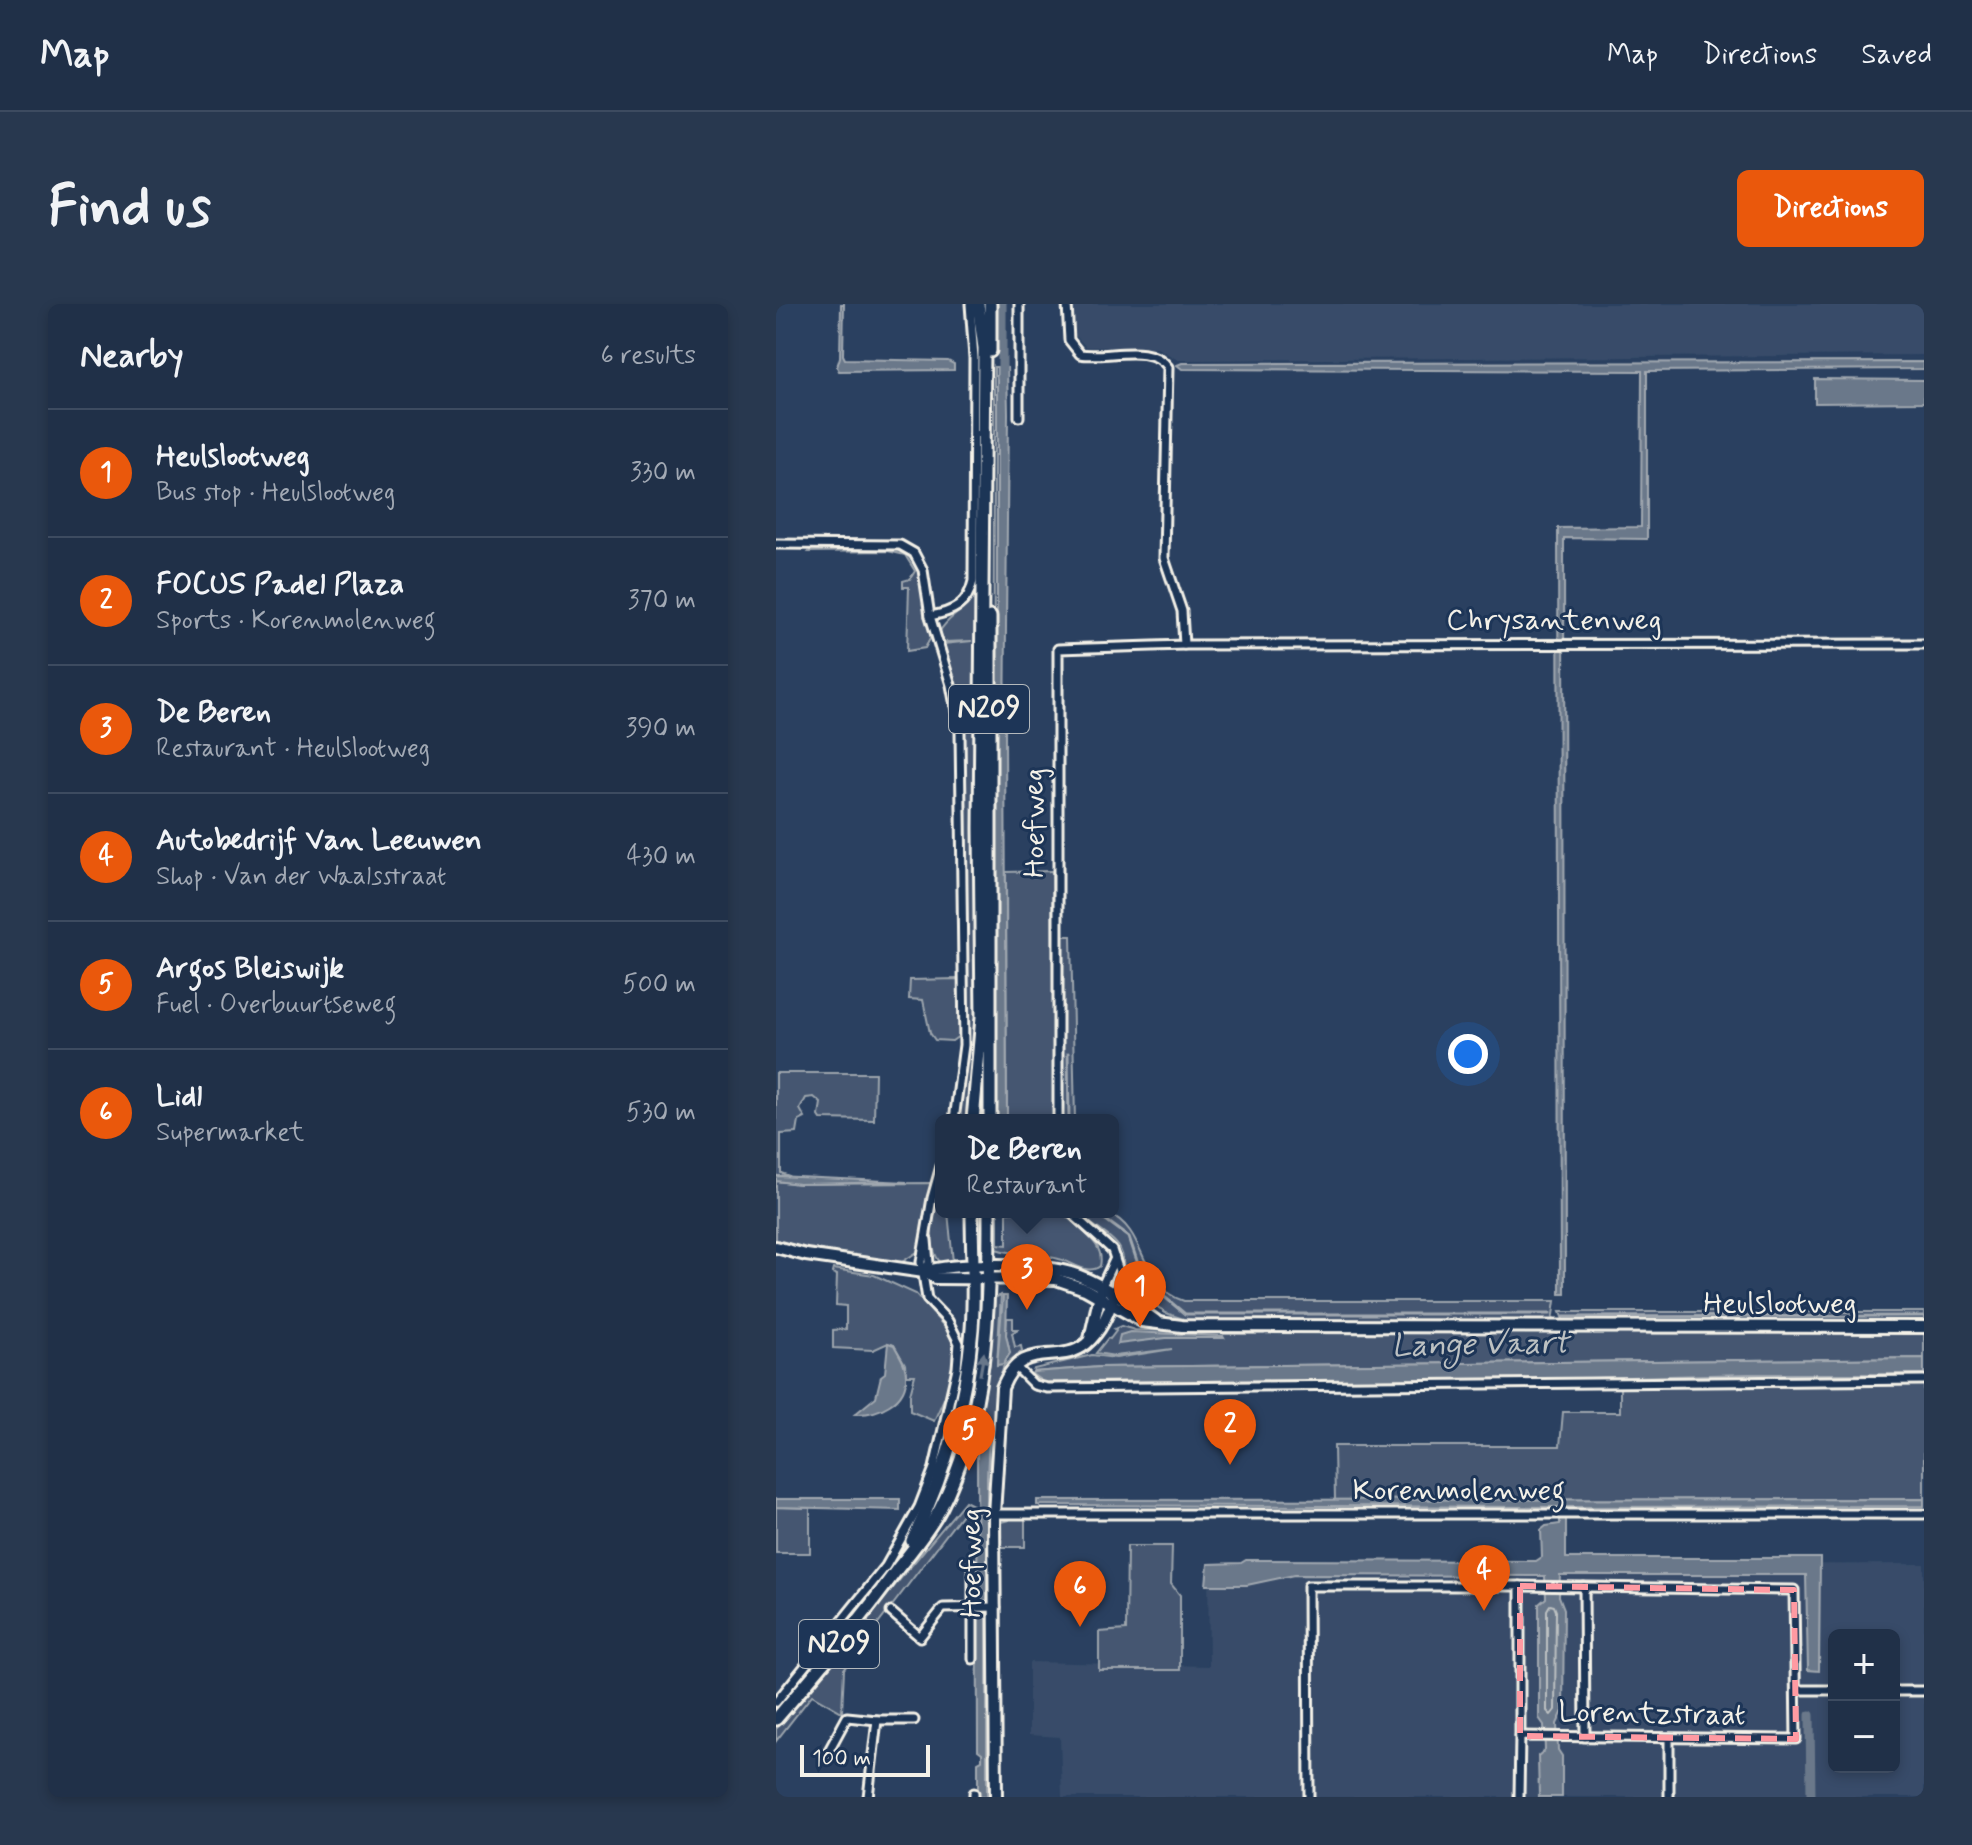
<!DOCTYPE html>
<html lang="en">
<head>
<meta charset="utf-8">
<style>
  :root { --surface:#203048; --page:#28384f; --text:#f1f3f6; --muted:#a2a9b4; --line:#3d4b60; --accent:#ea580c }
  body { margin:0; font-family:Mynerve,sans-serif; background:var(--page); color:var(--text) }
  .controls { position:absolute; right:24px; bottom:24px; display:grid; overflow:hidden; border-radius:12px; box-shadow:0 4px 12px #0003 }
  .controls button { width:72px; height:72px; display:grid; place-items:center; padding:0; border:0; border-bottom:2px solid var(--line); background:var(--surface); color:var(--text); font:40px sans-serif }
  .scale { position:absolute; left:24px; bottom:20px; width:130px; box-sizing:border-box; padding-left:8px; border:4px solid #f4f1e8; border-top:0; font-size:22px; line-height:28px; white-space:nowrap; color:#f4f1e8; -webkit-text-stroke:6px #1d3557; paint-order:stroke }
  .you { position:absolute; left:692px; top:750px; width:28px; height:28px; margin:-20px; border:6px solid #fff; border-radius:50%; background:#1a73e8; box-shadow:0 0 0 12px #1a73e833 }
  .badge { display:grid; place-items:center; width:52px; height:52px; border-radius:50%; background:var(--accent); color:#fff; font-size:26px; font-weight:700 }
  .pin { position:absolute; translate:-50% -66px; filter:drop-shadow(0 2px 4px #0008) }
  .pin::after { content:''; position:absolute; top:42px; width:28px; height:24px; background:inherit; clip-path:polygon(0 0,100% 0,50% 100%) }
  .popup { position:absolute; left:159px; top:810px; width:184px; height:104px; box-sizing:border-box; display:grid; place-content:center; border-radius:12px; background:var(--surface); filter:drop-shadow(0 2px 6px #0005); font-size:26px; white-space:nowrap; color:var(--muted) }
  .popup b { font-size:30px; color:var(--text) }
  .popup::after { content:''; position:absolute; left:50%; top:100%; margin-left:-16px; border:16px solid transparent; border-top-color:var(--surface) }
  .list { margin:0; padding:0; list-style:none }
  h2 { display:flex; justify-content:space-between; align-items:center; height:104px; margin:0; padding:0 32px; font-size:34px }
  h2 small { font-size:26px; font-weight:400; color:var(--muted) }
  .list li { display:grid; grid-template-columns:52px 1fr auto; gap:24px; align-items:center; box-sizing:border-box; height:128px; padding:0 32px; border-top:2px solid var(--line) }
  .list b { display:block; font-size:30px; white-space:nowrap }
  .list p { margin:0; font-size:26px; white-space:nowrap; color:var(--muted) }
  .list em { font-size:26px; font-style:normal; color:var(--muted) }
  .map { position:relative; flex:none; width:1148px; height:1493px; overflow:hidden; border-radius:12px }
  header { display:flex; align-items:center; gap:48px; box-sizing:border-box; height:112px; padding:0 40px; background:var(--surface); border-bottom:2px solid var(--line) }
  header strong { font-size:38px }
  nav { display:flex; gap:44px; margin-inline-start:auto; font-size:28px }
  .intro { display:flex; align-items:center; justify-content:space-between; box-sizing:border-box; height:192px; padding:0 48px }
  h1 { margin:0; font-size:56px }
  .button { padding:20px 36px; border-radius:12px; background:var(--accent); color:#fff; font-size:28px; font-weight:700 }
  main { display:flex; gap:48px; padding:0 48px }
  aside { flex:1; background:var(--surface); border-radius:12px; box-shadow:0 4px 12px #0003 }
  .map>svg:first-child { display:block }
  .built { fill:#374c69; fill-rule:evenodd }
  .green { fill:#445771; stroke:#9ca4ac; stroke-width:2 }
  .water { fill:#6a788a; stroke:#a1a8b0; stroke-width:2 }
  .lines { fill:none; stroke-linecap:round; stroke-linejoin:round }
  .shore { stroke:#bdc1c2; stroke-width:2 }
  .stream { stroke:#a1a8b0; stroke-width:3 }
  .canal { stroke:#6a788a; stroke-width:9 }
  .street-casing { stroke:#f4f1e8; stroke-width:13 }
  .secondary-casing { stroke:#f4f1e8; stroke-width:16 }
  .primary-casing { stroke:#f4f1e8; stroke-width:17 }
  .street { stroke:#1d3557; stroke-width:7 }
  .secondary { stroke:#1d3557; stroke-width:10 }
  .primary { stroke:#1d3557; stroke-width:11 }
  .oneway { fill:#68778a }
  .marked { fill:none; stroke:#ff9aa2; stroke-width:6; stroke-dasharray:16 10; stroke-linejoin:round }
  .labels { text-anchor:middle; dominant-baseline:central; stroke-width:6; stroke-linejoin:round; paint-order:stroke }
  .shield { fill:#1d3557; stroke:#b4b9bc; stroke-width:2 }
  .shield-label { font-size:28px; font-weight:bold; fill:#f4f1e8 }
  .street-label { font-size:30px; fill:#f4f1e8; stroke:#1d3557 }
  .water-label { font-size:32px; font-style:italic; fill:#bdc1c2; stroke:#1d3557 }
</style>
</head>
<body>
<header>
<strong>Map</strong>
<nav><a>Map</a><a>Directions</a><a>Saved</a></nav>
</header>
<div class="intro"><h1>Find us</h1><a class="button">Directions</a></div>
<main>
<aside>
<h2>Nearby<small>6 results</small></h2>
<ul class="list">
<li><span class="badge">1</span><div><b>Heulslootweg</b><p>Bus stop · Heulslootweg</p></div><em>330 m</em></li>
<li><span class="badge">2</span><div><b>FOCUS Padel Plaza</b><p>Sports · Korenmolenweg</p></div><em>370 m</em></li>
<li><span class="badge">3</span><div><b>De Beren</b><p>Restaurant · Heulslootweg</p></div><em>390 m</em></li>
<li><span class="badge">4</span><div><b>Autobedrijf Van Leeuwen</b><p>Shop · Van der Waalsstraat</p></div><em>430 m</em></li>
<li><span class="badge">5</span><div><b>Argos Bleiswijk</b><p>Fuel · Overbuurtseweg</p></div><em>500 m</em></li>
<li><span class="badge">6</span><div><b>Lidl</b><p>Supermarket</p></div><em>530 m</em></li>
</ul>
</aside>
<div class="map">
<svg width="1148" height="1493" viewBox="0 0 1148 1493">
  <rect width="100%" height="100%" fill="#2a4060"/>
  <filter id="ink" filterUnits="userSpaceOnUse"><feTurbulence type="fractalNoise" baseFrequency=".0125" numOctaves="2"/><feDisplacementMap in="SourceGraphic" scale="16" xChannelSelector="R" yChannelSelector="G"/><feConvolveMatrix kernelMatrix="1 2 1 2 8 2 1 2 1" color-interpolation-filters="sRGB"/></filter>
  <g filter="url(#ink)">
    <!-- built -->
    <g class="built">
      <polygon points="297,0 1148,0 1148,51 402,56 381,44 310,43 297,29"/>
      <path d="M1148 1260V1493H286L284 1433 253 1431V1358L433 1362 432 1262ZM1058 1331H1118V1463H1058Z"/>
    </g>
    <!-- green -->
    <g class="green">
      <polygon points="218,63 221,63 221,816 217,816"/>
      <path d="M201 186H205L200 428V742L190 816H182L191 755 192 716 189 451 185 404 167 340 196 337 167 338 164 327C174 310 188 310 199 287Z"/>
      <polygon points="37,244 118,245 131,250 143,267 155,333 149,344 131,347 133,283 127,283 127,277 134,275 139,267 129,251 112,247 33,248"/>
      <polygon points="276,567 278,816 231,816 230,568"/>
      <polygon points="285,632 295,632 299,816 286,816"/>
      <polygon points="182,675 183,732 176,737 159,736 154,729 147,696 133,695 134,676"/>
      <polygon points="0,769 99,769 98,816 45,815 43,812 45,799 38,793 30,794 24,805 29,814 23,817 21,829 5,830 5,869 13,872 0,872"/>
      <polygon points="0,877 24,880 156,879 141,948 126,958 115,958 37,949 0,939"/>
      <path d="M165 878V908H172L177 958 166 960C147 942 159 901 165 878Z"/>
      <path d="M218 908H222V940L231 941V908H288C300 926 330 937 324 962 312 972 297 958 283 955 262 949 241 952 220 945Z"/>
      <path d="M300 908C310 908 323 906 332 909 373 926 361 982 408 997H779L776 1018H416L387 1008V1006L359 992 357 997C330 977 356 968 344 945 338 933 313 920 300 908Z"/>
      <polygon points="57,965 98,971 140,990 173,1028 177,1041 177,1057 171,1088 158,1117 134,1107 134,1090 139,1071 130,1071 129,1060 118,1041 112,1039 97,1046 57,1044 57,1026 70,1025 70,1002 60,1001 61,971 56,969"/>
      <polygon points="225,991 221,1060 227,1060 234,1049 230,1031 231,1014 237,1014 237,1025 242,1025 236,1029 239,1043 245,1042 246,1047 228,1061 222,1078 213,1165 207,1117 201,1150 197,1130 214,1059 218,994"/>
      <polygon points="784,1008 1148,1008 1148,1018 788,1018"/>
      <polygon points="345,1022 359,1026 445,1027 448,1030 488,1030 492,1027 1148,1026 1148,1054 324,1063 257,1068 258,1065 316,1051 340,1054 396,1045 339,1052 320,1049 332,1034 334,1035 340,1027 338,1025"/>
      <polygon points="256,1070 267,1078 775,1075 972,1070 1148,1070 1148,1074 271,1081 263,1080"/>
      <polygon points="1148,1079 1148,1195 559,1196 558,1142 784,1142 787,1108 844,1108 844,1081"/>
      <polygon points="189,1197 197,1201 189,1206 68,1365 66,1408 36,1391 0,1437 0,1425"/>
      <polygon points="0,1203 34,1204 34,1249 0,1249"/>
      <polygon points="233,1213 249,1213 249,1243 225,1243 225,1218 233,1216"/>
      <polygon points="351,1242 396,1242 395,1280 404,1291 404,1366 323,1366 323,1328 350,1326"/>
    </g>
    <!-- water -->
    <g class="water">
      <polygon points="65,0 68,0 67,51 69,55 172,57 178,60 178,66 63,67 61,63 64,53"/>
      <polygon points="1148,58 1148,65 871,67 871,235 788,234 789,990 784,990 782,224 865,223 866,67 406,65 401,61 406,59"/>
      <polygon points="221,63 231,64 232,109 229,431 231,816 221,816"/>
      <polygon points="1039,75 1148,76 1148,98 1039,99"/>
      <polygon points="0,872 131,878 23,880 0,877"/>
      <polygon points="227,992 231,992 230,1031 234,1049 227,1060 221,1061"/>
      <polygon points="354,1028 447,1032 448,1034 390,1034 342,1040 344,1031"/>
      <path d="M112 1039 118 1041C123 1051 130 1060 130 1071 132 1098 101 1111 79 1110L100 1093 105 1072 109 1069Z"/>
      <polygon points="1148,1054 1148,1070 972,1070 775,1075 267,1078 256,1070 257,1068 324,1063"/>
      <polygon points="210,1115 214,1117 211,1173 211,1493 202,1493 202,1458 206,1456 206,1449 202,1446 201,1150 207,1117"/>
      <polygon points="0,1195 124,1195 124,1206 0,1203"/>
      <polygon points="1148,1195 1148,1202 790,1203 790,1254 1044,1254 1043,1367 1032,1366 1030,1271 784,1271 783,1292 788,1305 787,1407 781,1420 782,1446 786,1452 786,1493 763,1493 762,1452 769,1446 768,1421 763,1414 763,1300 770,1294 769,1272 518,1271 471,1281 430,1281 432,1260 465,1259 470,1256 760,1257 766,1253 765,1226 770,1222 784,1220 784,1203 261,1201 261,1196"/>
    </g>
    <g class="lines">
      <!-- shore -->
      <polygon class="shore" points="774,1301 778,1302 780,1307 779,1406 775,1411 771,1407 771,1306"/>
      <!-- stream -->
      <g class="stream">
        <polyline points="292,749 293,816"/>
        <polyline points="319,908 353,933 367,975 409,1010 774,1010"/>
        <polyline points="787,1013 1148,1012"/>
      </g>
      <!-- canal -->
      <g class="canal">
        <polyline points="226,73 226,0"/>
        <polyline points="1034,1411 1035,1493"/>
      </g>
      <defs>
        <g id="street">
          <polyline points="243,113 243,0"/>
          <polyline points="0,240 124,241 138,249 147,266 154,312 175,381 184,428 188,741 178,816"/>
          <path d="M154 312C177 308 192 301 197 277L198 54 194 0"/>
          <polyline points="408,341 1148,340"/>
          <path d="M282 816V345L408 341 406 307 388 254 392 63C374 38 331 55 304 50L293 36 291 0"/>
          <polyline points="294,908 336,946 343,967 338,992"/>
          <polyline points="148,968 153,959 151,936"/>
          <polyline points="325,984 339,954"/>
          <polyline points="239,1062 258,1081 271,1084 1148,1076"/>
          <polyline points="218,1210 1148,1210"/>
          <polyline points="808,1283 809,1433"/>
          <polyline points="115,1308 144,1333 167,1304 220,1303"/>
          <polyline points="197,1355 197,1260"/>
          <polyline points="1020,1386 1058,1386"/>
          <polyline points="1118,1387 1148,1387"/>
          <polyline points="0,1398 110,1262 143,1203 158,1164 181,1064 183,1039 172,1017 151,995 145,958 156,894 165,862"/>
          <polyline points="744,1432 744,1282"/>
          <polyline points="893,1435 893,1493"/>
          <polyline points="51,1450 71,1413 101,1416 138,1416"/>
          <polyline points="92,1493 101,1416"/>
          <polyline points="198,1493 198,1489"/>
          <polyline points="533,1493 532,1282 744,1282 1018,1286 1020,1435 744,1432 743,1493"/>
        </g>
        <g id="secondary">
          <polyline points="0,943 30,951 148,968 160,974 280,975 309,985 366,1017 406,1022 1148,1023"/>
          <path d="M148 968C180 958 262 959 295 969 317 975 361 1003 380 1017"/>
          <polyline points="314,1035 325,986"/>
          <path d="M220 1493 218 1210 226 1084C246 1033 282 1063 310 1040 325 1027 332 1010 338 992"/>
        </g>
        <g id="primary">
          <polyline points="214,0 214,47"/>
          <polyline points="214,313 214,816"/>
          <polyline points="197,816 206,713 204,524 208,44 202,0"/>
          <path d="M136 1237C169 1171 190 1098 196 1025 199 986 196 947 196 908"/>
          <path d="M0 1415C42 1366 84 1317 122 1264 137 1245 153 1226 164 1205 211 1114 213 1008 213 908"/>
        </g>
      </defs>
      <!-- street casing -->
      <use href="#street" class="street-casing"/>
      <!-- secondary casing -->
      <use href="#secondary" class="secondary-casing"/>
      <!-- primary casing -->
      <use href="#primary" class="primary-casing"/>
      <!-- street -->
      <use href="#street" class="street"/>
      <!-- secondary -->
      <use href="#secondary" class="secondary"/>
      <!-- primary -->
      <use href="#primary" class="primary"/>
    </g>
    <!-- one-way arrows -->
    <defs><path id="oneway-solid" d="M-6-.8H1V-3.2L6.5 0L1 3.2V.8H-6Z" transform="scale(2)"/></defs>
    <use class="oneway" href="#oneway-solid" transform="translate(206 1060) rotate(-80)"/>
  </g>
  <!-- marked area -->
  <path class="marked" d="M744 1282 1018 1286 1020 1435 744 1432Z"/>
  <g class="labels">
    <!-- shield labels -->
    <g class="shield">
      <rect x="173" y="381" width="80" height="48" rx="6"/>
      <rect x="23" y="1316" width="80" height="48" rx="6"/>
    </g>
    <g class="shield-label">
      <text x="213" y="405">N209</text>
      <text x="63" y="1340">N209</text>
    </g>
    <!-- street labels -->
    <g class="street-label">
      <text x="778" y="316">Chrysantenweg</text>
      <text transform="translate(258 519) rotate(-90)">Hoefweg</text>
      <text x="1004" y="999">Heulslootweg</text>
      <text x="683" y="1186">Korenmolenweg</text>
      <text transform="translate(195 1259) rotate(-90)">Hoefweg</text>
      <text transform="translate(876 1410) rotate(1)">Lorentzstraat</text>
    </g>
    <!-- water labels -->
    <g class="water-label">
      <text transform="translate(704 1041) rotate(-1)">Lange Vaart</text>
    </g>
  </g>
</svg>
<div class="controls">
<button>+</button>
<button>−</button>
</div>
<div class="scale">100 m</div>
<div class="you"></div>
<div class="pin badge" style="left:364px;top:1023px">1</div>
<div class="pin badge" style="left:454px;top:1161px">2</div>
<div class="pin badge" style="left:251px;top:1006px">3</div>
<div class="popup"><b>De Beren</b>Restaurant</div>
<div class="pin badge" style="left:708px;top:1307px">4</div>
<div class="pin badge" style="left:193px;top:1167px">5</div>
<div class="pin badge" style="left:304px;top:1323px">6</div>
</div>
</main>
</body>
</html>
